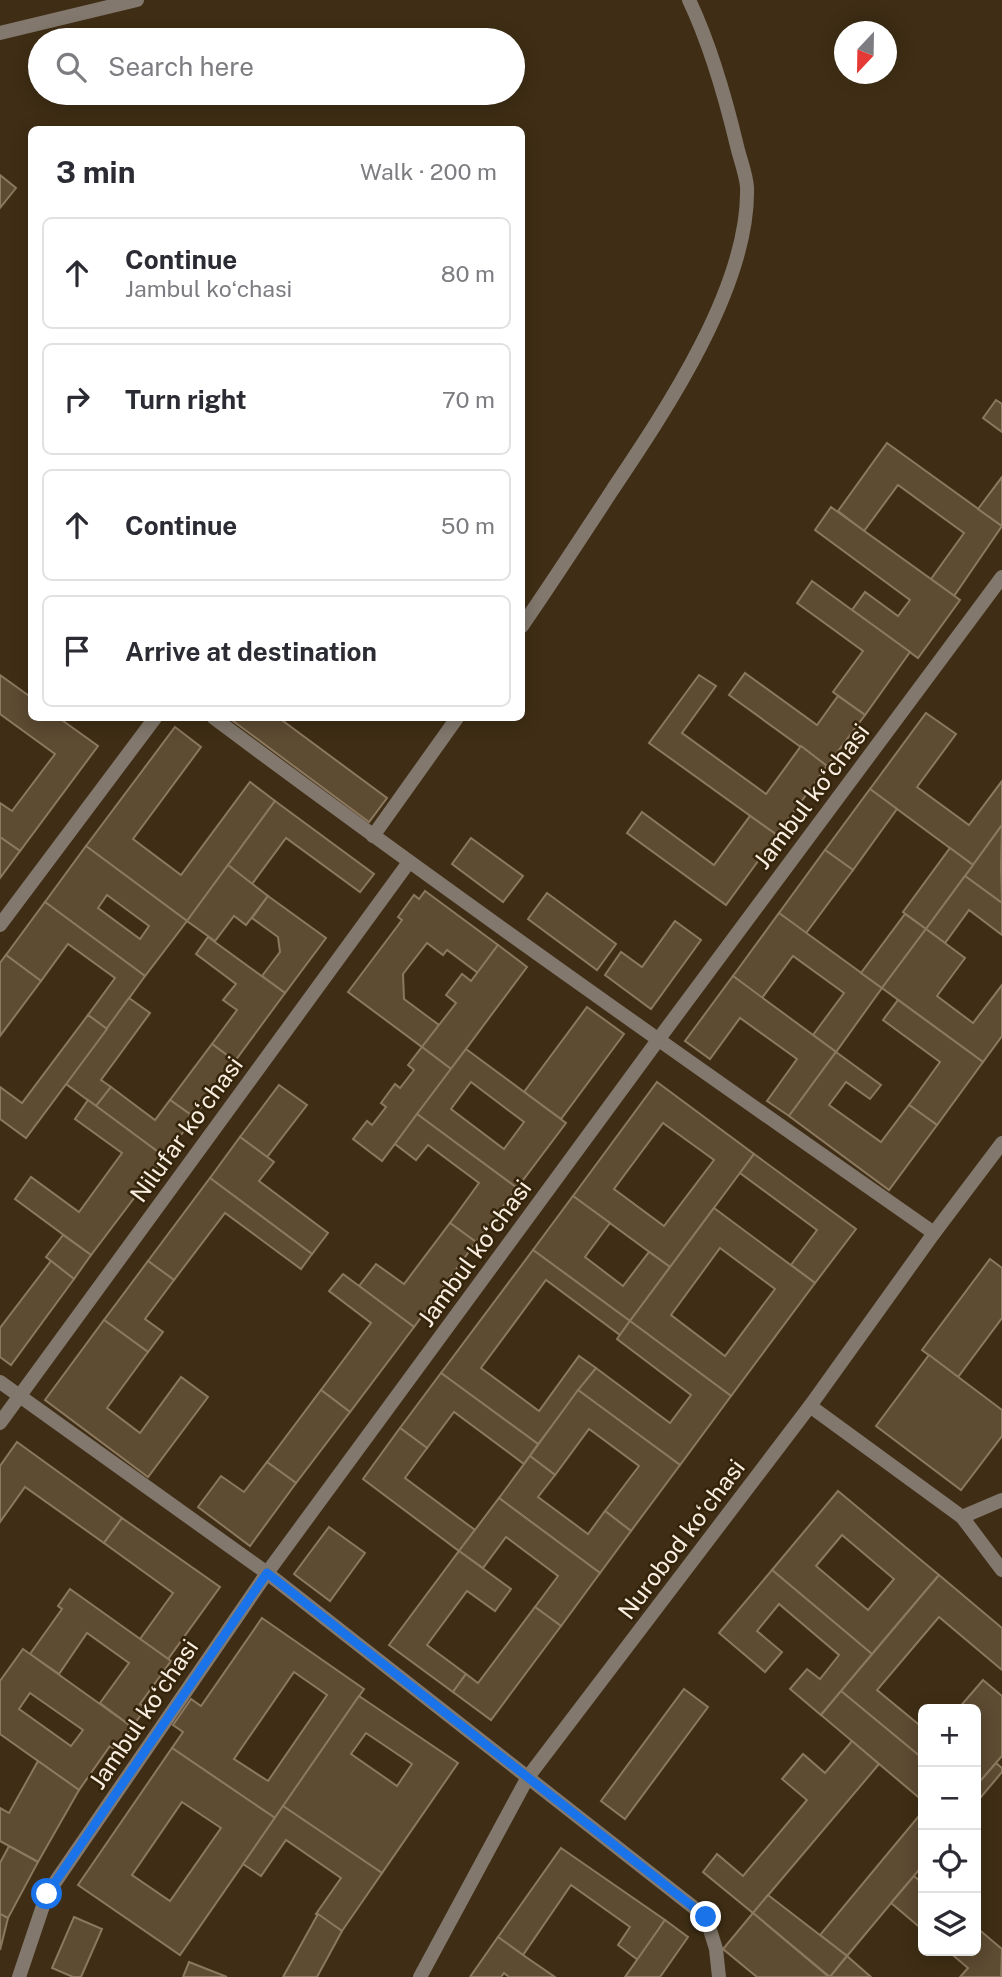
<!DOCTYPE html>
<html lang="en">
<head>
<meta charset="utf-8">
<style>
  :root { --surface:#fff; --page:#f7f7f7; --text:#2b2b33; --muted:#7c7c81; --line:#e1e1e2 }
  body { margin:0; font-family:"Public Sans",sans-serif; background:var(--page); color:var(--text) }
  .controls { position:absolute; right:21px; bottom:21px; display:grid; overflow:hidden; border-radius:10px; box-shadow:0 4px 18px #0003 }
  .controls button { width:63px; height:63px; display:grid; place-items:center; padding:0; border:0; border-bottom:2px solid var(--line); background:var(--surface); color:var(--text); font:35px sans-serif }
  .compass { position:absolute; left:834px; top:21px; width:63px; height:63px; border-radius:50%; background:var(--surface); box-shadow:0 4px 18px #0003; rotate:202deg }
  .stop { position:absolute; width:21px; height:21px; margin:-16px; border:5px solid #1a73e8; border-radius:50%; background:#fff }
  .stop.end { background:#1a73e8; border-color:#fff; box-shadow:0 2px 7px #0008 }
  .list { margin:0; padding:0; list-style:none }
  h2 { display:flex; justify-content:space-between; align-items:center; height:91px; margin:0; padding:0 28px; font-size:30px }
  h2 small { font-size:23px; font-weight:400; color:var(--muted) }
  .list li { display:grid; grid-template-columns:46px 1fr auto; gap:21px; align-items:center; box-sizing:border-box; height:112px; margin:0 14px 14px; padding:0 14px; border:2px solid var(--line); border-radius:10px }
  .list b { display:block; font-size:26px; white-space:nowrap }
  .list p { margin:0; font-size:23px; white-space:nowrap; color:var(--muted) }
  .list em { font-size:23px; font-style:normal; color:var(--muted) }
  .icon { flex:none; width:38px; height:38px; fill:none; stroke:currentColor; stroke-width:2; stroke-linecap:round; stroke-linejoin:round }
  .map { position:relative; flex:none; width:1002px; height:1977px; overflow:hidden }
  .search { position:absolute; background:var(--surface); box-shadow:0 4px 18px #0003; left:28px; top:28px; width:497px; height:77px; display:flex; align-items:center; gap:18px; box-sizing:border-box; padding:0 24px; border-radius:38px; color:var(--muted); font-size:26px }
  .panel { position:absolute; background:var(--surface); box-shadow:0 4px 18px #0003; left:28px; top:126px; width:497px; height:595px; border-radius:10px }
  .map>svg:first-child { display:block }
  .building { fill:#5d4b32; stroke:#8c785e; stroke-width:2; fill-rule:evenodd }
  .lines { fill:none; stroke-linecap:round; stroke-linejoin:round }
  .lane { stroke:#82786d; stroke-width:14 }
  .street { stroke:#82786d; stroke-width:14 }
  .route { stroke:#1a73e8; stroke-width:9 }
  .labels { text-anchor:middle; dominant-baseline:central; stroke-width:5; stroke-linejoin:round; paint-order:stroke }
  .street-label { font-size:24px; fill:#f9eee0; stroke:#34240b }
</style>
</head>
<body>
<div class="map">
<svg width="1002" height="1977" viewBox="0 0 1002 1977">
  <rect width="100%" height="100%" fill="#3f2e15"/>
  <!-- building -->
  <g class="building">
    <polygon points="0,175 16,188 0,208"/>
    <polygon points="996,400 1002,404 1002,432 983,418"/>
    <polygon points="887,443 1002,526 954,596 931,579 964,533 898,485 864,531 838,511"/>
    <polygon points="1002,477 1002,526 978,509"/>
    <polygon points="831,507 960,600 918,658 852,610 865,592 898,616 910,600 815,530"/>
    <polygon points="812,581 910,652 865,715 833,692 863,651 797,603"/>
    <polygon points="745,673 817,725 838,696 865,715 827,766 729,695"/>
    <polygon points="0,675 32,698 32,718 59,718 98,746 20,851 0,837 0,803 12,811 55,754 0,714"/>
    <polygon points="699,675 716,686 682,733 766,794 801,746 827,766 777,835 649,743"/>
    <polygon points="926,713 956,734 917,787 969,825 1002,781 1002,825 973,865 870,789"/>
    <polygon points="229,718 279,718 387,798 369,822"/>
    <polygon points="175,727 201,747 133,839 181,875 250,782 275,801 187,921 86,846"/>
    <polygon points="870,789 897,809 853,870 825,850"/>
    <polygon points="275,801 374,874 360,892 286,838 252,884 228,865"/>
    <polygon points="642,812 714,865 750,816 777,835 726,905 627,833"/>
    <polygon points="1002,825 1001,867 1002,903 965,876"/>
    <polygon points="0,837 20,851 0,878"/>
    <polygon points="471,838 523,876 503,902 452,864"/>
    <path d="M86 846 187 921 145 976 45 902ZM107 895 149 926 140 939 98 908Z"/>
    <polygon points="950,848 973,865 926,929 903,912"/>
    <polygon points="825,850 853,870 806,933 779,913"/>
    <polygon points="228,865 268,896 246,925 234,916 215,941 187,921"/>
    <polygon points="965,876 1002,903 1002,935 969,910 945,943 926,929"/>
    <polygon points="425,891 498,945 478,973 447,950 443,955 427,943 403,974 404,999 439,1025 422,1047 348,992 402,920 398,917 414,895 419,899"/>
    <polygon points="547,893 616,944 597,970 528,919"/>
    <polygon points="268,896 326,938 285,993 262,976 280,952 278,937 252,918"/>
    <polygon points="45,902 145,976 107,1029 88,1015 115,978 68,944 41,981 6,955"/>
    <polygon points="779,913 882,988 836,1052 813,1035 844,993 793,956 762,998 733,976"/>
    <polygon points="905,914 926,929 882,988 861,973"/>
    <polygon points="675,921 701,940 651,1009 605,975 621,952 642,967"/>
    <polygon points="926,929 965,958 937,996 973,1023 1002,985 1002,1036 983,1062 882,988"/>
    <polygon points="208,937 285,993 235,1061 212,1044 237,1010 223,1000 236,984 196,954"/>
    <polygon points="498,945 527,967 451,1069 422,1047 456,1003 446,995 462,974 471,981"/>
    <polygon points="6,955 41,981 0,1036 0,963"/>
    <polygon points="733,976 836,1052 789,1116 767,1101 797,1059 740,1018 710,1059 685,1041"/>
    <polygon points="129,998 150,1013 101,1080 111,1087 96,1106 66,1084"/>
    <polygon points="898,1000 983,1062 937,1125 909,1105 940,1062 883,1020"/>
    <polygon points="587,1007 624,1034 561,1119 524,1092"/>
    <polygon points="88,1015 107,1029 26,1138 0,1119 0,1087 22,1103"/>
    <polygon points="212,1044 235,1061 194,1117 170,1100"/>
    <polygon points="422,1047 451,1069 382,1161 353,1139 367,1121 372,1125 386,1107 381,1103 395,1084 400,1088 414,1070 408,1065"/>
    <path d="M466 1049 566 1123 517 1188 417 1114ZM471 1082 524 1122 504 1149 451 1109Z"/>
    <polygon points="836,1052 881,1085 870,1099 846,1082 829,1105 881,1142 909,1105 937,1125 889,1190 789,1116"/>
    <path d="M657 1082 754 1154 670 1267 573 1196ZM663 1123 714 1160 664 1226 614 1189Z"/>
    <polygon points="279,1085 307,1105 267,1157 240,1137"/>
    <polygon points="111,1087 155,1120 170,1100 194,1117 165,1157 96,1106"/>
    <polygon points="88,1100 165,1157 91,1255 15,1199 31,1177 79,1212 122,1153 75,1119"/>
    <polygon points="417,1114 517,1188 476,1242 450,1223 479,1183 428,1145 416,1160 395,1144"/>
    <polygon points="240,1137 274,1162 259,1181 328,1233 312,1254 210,1178"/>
    <polygon points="754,1154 856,1229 815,1283 791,1265 817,1230 740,1173"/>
    <polygon points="210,1178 312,1254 301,1269 225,1213 174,1280 148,1261"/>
    <polygon points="573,1196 610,1223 585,1257 623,1286 649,1252 670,1267 630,1321 533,1250"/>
    <path d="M714 1208 815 1283 731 1396 630 1321ZM720 1248 775 1289 725 1356 671 1315Z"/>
    <polygon points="450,1223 476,1242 414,1327 359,1286 376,1264 404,1284"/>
    <polygon points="63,1235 91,1255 74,1279 46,1257"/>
    <polygon points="533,1250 630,1321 620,1335 546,1280 481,1368 539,1411 579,1356 596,1368 538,1444 441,1373"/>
    <polygon points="990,1259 1002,1268 1002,1318 958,1377 922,1350"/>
    <polygon points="51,1261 74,1279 11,1365 0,1357 0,1328"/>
    <polygon points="148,1261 174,1280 145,1319 163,1332 148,1352 104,1320"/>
    <polygon points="343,1274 414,1327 350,1412 321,1390 371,1323 329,1291"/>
    <polygon points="104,1320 148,1352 107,1408 140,1433 181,1377 208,1397 148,1477 45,1400"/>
    <polygon points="630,1321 731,1396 680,1465 578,1390 596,1368 670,1423 691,1395 617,1339"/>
    <polygon points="929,1355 1002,1410 1002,1436 961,1490 876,1426"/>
    <polygon points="441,1373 538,1444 524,1464 454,1412 427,1448 400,1428"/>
    <polygon points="321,1390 350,1412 296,1483 267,1462"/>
    <polygon points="578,1390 680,1465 631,1531 605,1511 639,1466 589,1429 555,1475 530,1456"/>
    <polygon points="400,1428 427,1448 405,1478 475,1530 459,1551 363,1479"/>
    <polygon points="17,1442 122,1518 104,1543 25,1487 0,1522 0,1466"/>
    <polygon points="530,1456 555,1475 538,1497 588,1534 605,1511 631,1531 600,1573 499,1498"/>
    <polygon points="267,1462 296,1483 250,1546 198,1507 221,1476 244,1492"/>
    <path d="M838 1491 939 1575 872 1654 772 1570ZM842 1535 894 1579 868 1610 816 1566Z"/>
    <polygon points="499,1498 600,1573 561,1626 535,1607 558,1576 506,1537 483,1568 459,1551"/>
    <polygon points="122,1518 220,1587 168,1659 140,1639 173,1593 104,1543"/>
    <polygon points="329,1527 365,1553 330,1601 294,1574"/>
    <polygon points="459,1551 511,1589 495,1611 467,1591 427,1645 466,1674 453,1692 389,1645"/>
    <polygon points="772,1570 872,1654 821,1715 790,1689 807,1669 820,1679 839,1655 779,1604 757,1631 782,1652 765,1672 719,1633"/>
    <polygon points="939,1575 1002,1628 1002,1670 939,1617 877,1690 923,1728 922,1758 841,1691"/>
    <polygon points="70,1589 171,1661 140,1704 146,1708 132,1727 100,1703 129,1663 87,1633 59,1674 30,1654 62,1609 58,1606"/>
    <polygon points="535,1607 561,1626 491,1720 453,1692 466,1674 478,1683"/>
    <path d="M262 1618 364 1689 275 1818 172 1748 183 1732 173 1725 191 1699 201 1706ZM294 1672 327 1695 268 1781 234 1759Z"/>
    <path d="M23 1649 132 1727 115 1750 110 1746 79 1790 0 1734V1681ZM30 1693 83 1730 71 1746 19 1709Z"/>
    <polygon points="983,1680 1002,1696 1002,1756 976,1786 976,1709 958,1709"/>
    <polygon points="684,1689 708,1707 625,1819 601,1801"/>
    <polygon points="841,1691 922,1758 923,1756 923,1801 821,1715"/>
    <path d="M359 1696 458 1763 382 1873 283 1806ZM366 1733 412 1764 397 1786 351 1754Z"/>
    <polygon points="852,1741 879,1764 753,1913 703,1872 717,1854 743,1876 807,1800 782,1779 803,1754 825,1773"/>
    <path d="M172 1748 275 1818 180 1955 78 1885ZM182 1802 221 1828 170 1901 132 1875Z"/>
    <polygon points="38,1761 79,1790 38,1862 0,1841 0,1808 9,1813"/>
    <polygon points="996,1763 1002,1768 1002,1772 976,1803 976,1786"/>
    <polygon points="283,1806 382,1873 342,1931 316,1914 341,1878 286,1840 261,1876 243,1864"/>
    <polygon points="923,1811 923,1865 847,1956 820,1935"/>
    <polygon points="9,1846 38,1862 8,1918 0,1914 0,1863"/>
    <polygon points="561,1848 665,1920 638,1960 618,1945 630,1927 571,1885 523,1955 498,1937"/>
    <polygon points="914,1876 923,1884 923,1930 891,1903"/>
    <polygon points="768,1895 847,1956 830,1977 753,1913"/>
    <polygon points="753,1913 829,1977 757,1977 723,1949"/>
    <polygon points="0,1914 8,1918 0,1950"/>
    <polygon points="318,1914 342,1931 317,1977 283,1977"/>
    <polygon points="74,1917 102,1929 81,1977 73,1977 52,1968"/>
    <polygon points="665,1920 688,1937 660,1977 625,1977"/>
    <polygon points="976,1927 1002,1949 1001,1977 960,1977 968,1968 948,1951 976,1951"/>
    <polygon points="498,1937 523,1955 555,1977 509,1977 504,1973 501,1977 470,1977"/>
    <polygon points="847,1956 871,1977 830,1977"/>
    <polygon points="189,1962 227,1977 183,1977"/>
  </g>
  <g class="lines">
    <!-- lane -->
    <g class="lane">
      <polyline points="0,33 137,0"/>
      <path d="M522 626C553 581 583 535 613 489 666 410 750 285 747 187 746 174 740 159 737 146 725 96 711 46 689 0"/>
      <polyline points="373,836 457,718"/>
    </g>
    <!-- street -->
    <g class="street">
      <path d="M214 718C450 894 692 1064 934 1233"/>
      <polyline points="0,925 155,718"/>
      <polyline points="0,1382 267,1573 706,1917 716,1949 719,1977"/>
      <polyline points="810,1406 962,1517 1002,1570"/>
      <polyline points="0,1423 409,862"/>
      <polyline points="962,1517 1002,1500"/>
      <polyline points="19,1977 47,1894 267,1573 658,1040 1002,577"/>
      <polyline points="420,1977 528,1777 810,1406 934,1233 1002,1143"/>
    </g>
  </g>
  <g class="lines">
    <!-- route -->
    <polyline class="route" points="47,1894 267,1573 706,1917"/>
  </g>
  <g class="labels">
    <!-- street labels -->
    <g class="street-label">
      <text transform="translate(811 796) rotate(-53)">Jambul koʻchasi</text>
      <text transform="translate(186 1129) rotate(-54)">Nilufar koʻchasi</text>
      <text transform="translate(474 1253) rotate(-54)">Jambul koʻchasi</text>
      <text transform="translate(681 1539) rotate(-53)">Nurobod koʻchasi</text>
      <text transform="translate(143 1714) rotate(-56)">Jambul koʻchasi</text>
    </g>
  </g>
</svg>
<div class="controls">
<button>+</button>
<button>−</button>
<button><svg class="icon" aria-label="locate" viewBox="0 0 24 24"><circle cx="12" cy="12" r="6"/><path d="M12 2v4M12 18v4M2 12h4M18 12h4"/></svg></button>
<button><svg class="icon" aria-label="layers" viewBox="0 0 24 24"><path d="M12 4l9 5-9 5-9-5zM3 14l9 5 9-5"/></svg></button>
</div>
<svg class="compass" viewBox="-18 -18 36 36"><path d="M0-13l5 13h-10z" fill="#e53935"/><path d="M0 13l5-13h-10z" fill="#7c7c81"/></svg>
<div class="stop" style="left:47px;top:1894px"></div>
<div class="stop end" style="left:706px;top:1917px"></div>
<div class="search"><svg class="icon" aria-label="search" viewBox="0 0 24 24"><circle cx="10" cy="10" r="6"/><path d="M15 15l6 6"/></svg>Search here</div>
<section class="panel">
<h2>3 min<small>Walk · 200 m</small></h2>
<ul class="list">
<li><svg class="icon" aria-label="ahead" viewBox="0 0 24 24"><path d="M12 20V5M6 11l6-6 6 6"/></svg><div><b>Continue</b><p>Jambul koʻchasi</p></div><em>80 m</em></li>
<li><svg class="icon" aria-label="right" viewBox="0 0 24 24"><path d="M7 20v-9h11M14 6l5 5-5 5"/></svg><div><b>Turn right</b></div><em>70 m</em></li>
<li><svg class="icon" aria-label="ahead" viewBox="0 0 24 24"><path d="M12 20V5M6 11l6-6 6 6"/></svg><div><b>Continue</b></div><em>50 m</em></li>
<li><svg class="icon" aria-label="arrive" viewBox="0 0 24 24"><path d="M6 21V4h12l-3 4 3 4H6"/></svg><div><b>Arrive at destination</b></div></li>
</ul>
</section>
</div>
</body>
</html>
